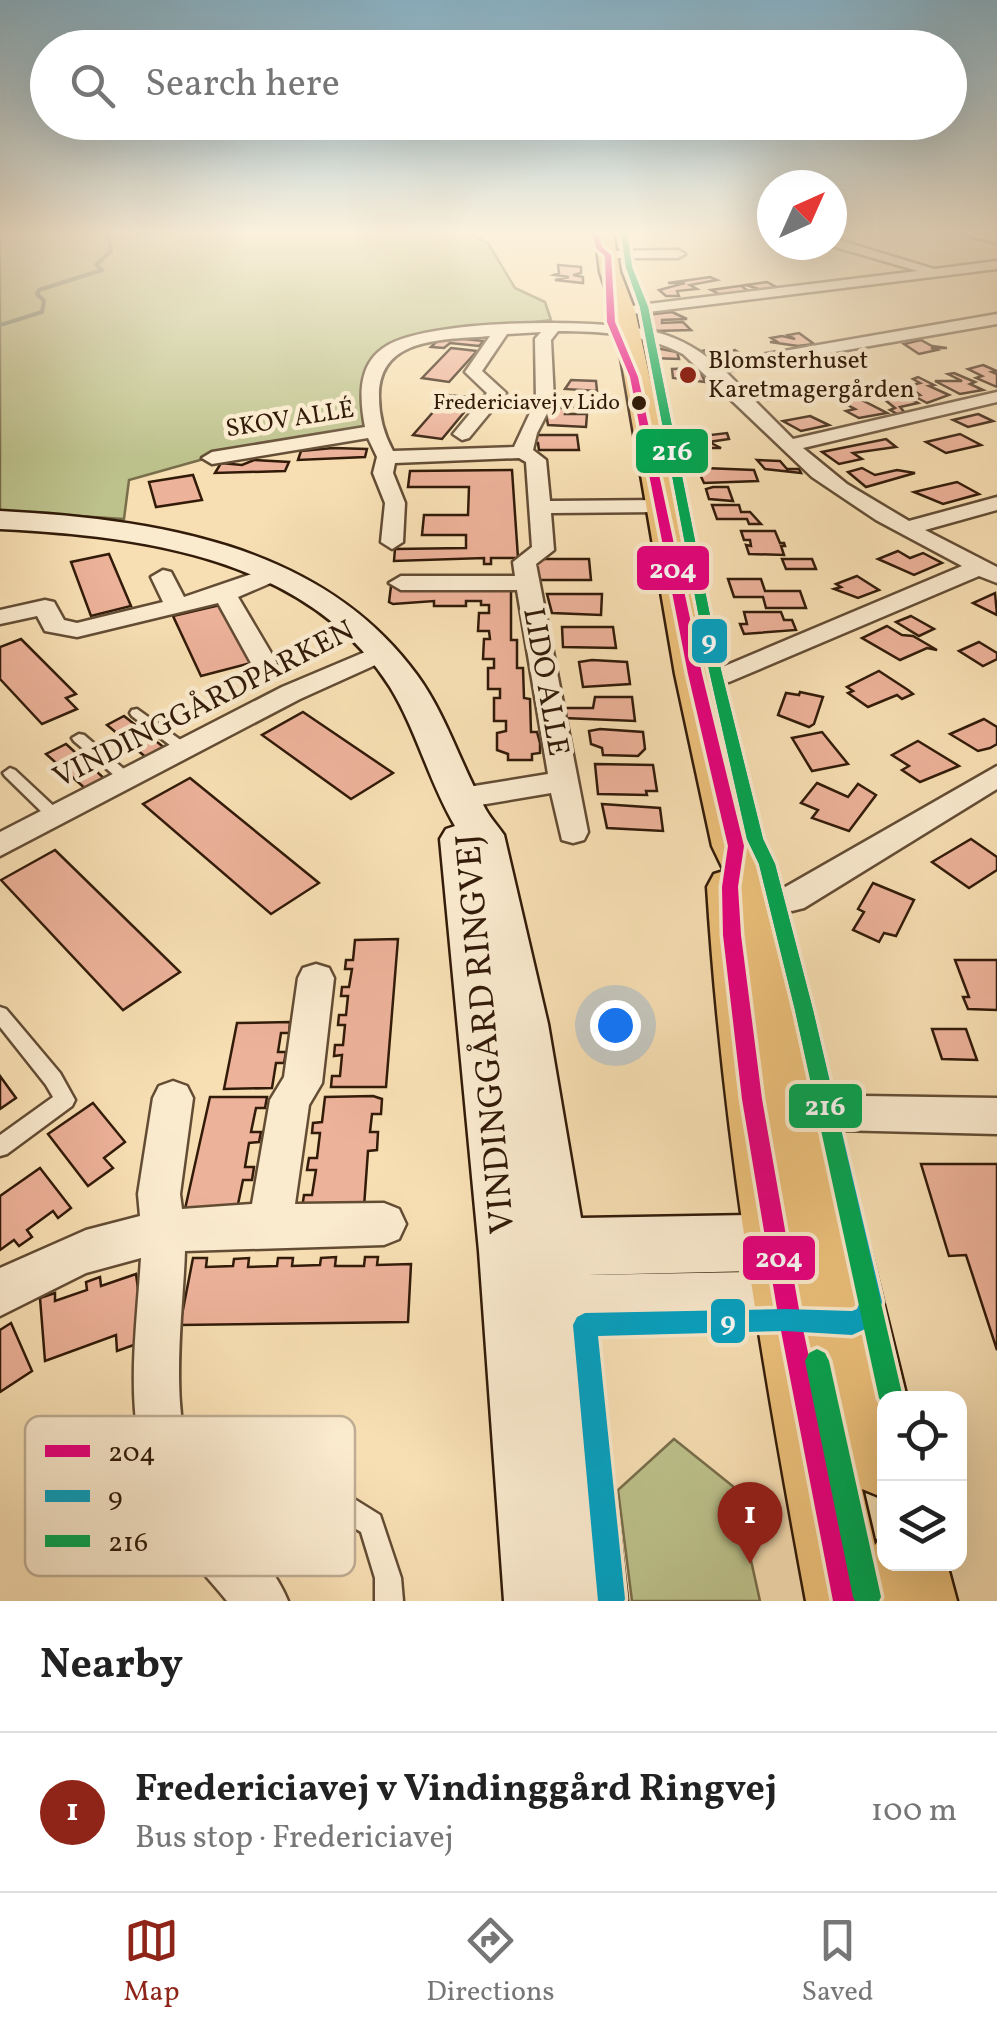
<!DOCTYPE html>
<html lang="en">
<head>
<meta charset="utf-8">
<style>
  :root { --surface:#fff; --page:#f6f6f6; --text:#222; --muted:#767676; --line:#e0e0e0; --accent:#8f2418 }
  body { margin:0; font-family:Vollkorn,serif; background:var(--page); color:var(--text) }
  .controls { position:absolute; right:30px; bottom:30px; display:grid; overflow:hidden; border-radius:20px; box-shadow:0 10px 40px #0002 }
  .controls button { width:90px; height:90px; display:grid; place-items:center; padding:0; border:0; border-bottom:2px solid var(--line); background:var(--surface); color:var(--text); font:50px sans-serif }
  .compass { position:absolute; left:757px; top:170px; width:90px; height:90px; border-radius:50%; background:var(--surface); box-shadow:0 10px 40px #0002; rotate:45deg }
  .you { position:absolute; left:615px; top:1025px; width:35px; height:35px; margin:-25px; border:8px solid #fff; border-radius:50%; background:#1a73e8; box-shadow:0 0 0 15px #1a73e833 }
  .badge { display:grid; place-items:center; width:65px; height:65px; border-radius:50%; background:var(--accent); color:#fff; font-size:32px; font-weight:700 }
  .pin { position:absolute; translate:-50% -82px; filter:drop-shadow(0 2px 5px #0008) }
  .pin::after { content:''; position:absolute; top:52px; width:35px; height:30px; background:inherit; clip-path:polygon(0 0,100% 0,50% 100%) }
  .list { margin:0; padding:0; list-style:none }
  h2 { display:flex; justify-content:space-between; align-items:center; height:130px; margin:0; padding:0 40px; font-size:42px }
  h2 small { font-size:32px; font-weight:400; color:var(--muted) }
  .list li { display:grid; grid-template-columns:65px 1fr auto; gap:30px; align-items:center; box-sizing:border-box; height:160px; padding:0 40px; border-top:2px solid var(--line) }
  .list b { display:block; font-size:38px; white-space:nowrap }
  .list p { margin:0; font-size:32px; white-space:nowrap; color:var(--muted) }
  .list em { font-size:32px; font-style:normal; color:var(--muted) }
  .icon { flex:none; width:55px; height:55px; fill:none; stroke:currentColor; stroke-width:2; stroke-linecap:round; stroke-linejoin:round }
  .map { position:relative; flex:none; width:997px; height:1601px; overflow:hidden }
  .search { position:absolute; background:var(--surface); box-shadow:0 10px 40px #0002; left:30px; right:30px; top:30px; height:110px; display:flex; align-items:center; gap:25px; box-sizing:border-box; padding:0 35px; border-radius:55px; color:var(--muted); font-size:38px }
  .sheet { height:290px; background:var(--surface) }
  nav { display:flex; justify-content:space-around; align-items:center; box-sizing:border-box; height:140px; border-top:2px solid var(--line); background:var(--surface); font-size:28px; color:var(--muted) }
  nav a { display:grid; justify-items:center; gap:5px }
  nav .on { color:var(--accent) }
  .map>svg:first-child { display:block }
  .green { fill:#bdc28c; stroke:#786e4a; stroke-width:2.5 }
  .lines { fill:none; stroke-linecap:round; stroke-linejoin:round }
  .stream { stroke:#727c6a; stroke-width:4 }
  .building { fill:#edb29a; stroke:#321b09; stroke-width:2.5 }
  .lane-casing { stroke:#634c34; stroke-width:5 }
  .street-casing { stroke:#634c34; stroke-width:5 }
  .secondary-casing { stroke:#321b09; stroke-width:5 }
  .primary-casing { stroke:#321b09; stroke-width:5 }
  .lane { fill:#faeace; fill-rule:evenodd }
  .street { fill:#faeace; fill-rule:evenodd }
  .secondary { fill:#faeace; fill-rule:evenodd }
  .primary { fill:#ecc07a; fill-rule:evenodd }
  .bus-1-casing { stroke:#faeace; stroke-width:7 }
  .bus-2-casing { stroke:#faeace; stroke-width:7 }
  .bus-3-casing { stroke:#faeace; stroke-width:7 }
  .bus-1 { fill:#e5007d; fill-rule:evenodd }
  .bus-2 { fill:#02a2c4; fill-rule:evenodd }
  .bus-3 { fill:#00a651; fill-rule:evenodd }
  .poi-dot { fill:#8f2418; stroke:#faeace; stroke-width:4 }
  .bus-dot { fill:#321b09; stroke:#faeace; stroke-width:4 }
  .labels { text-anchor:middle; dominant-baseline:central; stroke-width:9; stroke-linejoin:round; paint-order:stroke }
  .far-bus-label { font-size:22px; fill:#321b09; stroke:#faeace; text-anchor:end }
  .far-poi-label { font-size:25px; fill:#321b09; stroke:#faeace; text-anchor:start }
  .far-street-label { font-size:25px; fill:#321b09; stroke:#faeace }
  .street-label { font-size:30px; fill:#321b09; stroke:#faeace }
  .near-street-label { font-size:35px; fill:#321b09; stroke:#faeace }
  .key { fill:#faeace; stroke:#beac93; stroke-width:2.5 }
  .key-label { font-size:28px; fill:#321b09 }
  .line-badge { stroke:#faeace; stroke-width:4 }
  .badge-label { font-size:28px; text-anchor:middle; font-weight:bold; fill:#fff }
</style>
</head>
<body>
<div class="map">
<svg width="997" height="1601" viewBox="0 0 997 1601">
  <rect width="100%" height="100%" fill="#f7dfb3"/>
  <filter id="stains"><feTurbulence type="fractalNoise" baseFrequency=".002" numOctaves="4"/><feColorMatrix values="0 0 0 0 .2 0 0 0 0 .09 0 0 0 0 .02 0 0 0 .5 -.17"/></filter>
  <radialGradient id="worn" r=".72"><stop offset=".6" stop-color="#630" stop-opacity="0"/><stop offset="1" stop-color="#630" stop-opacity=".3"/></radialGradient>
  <!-- green -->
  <g class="green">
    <polygon points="0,232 467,232 488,243 515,288 545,302 551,320 443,333 373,362 370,428 225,453 129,480 124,519 0,511"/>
    <polygon points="674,1439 735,1488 760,1601 632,1601 618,1490"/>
  </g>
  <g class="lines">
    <!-- stream -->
    <polyline class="stream" points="0,325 42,312 44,301 37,294 39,290 102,270 96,265 111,251 108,232"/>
  </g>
  <!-- building -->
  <g class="building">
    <polygon points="558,265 581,267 581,273 573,275 583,277 583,283 555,280 569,277 554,275 559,273"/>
    <polygon points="710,277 717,280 690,285 697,289 677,291 679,296 666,296 659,290 685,283 668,283"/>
    <polygon points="767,282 778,288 762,290 746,285 741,286 750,292 721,295 711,290"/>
    <polygon points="672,312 687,319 662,320 662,323 683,322 691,330 654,331 637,316"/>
    <polygon points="799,333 814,344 798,346 770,342 776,341 771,338 782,336 795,339 788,335"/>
    <polygon points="454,338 484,341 479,346 450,343 444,348 431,347 437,341"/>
    <polygon points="921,340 932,346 947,348 931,348 937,350 919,354 904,344"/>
    <polygon points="645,346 677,352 679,359 650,358"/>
    <polygon points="451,348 477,351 449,382 422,378"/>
    <polygon points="716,349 721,352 735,350 744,356 715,360 701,351"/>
    <polygon points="840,355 857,358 864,366 857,367 853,362 831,366 819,360"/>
    <polygon points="983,365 997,371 992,372 997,374 997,387 976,378 982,376 968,369"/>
    <polygon points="699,368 705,382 673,378 672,369"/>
    <polygon points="954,373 975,382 970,384 983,390 960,394 935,381 962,381 948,374"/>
    <polygon points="918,377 934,385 929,386 949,395 927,403 914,396 920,395 908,386 920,383 913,379"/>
    <polygon points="571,380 596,381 597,391 565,389"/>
    <polygon points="776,387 788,399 768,400 753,390"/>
    <polygon points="890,388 918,403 900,407 905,413 899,415 890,410 895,408 885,400 888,400 873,392"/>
    <polygon points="855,392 868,399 862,400 887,413 859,418 846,411 855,409 840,401 854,398 846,394"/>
    <polygon points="448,395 476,398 442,439 413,435"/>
    <polygon points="559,396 590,397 592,407 566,407 559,402"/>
    <polygon points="550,408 566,408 565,414 587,414 586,427 548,425 546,414"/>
    <polygon points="978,414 993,421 968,427 953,420"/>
    <polygon points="810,416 829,425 801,431 783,421"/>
    <polygon points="727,433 729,439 709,442 721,448 688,448 685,438"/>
    <polygon points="960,434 981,445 946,453 926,442"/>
    <polygon points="530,435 577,435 579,450 539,450 538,443 531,443"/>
    <polygon points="886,439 896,447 853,453 862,459 839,464 822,452"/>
    <polygon points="333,448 367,449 365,457 298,460 301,451"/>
    <polygon points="254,460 289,462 285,471 215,473 221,463 242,465"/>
    <polygon points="757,460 780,461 787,469 799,469 801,473 765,469"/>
    <polygon points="704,468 754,470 758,481 704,483 698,470"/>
    <polygon points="862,468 875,475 897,470 915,473 866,487 848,472"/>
    <polygon points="512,470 518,558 491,558 491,564 484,564 484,558 394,561 395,549 466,548 466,535 422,535 424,515 468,515 469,487 408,487 410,471"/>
    <polygon points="193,475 202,500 156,507 149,482"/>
    <polygon points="957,482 979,494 943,504 914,492"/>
    <polygon points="713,487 728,487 733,501 709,499 706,489"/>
    <polygon points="712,505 739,505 741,512 750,512 761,524 749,524 747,519 717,519"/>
    <polygon points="741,531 775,531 780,543 784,543 785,546 781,546 784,555 749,554 746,545 751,546 750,540 744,540"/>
    <polygon points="898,551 910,558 923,553 942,563 914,575 878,559"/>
    <polygon points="109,554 131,606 91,616 71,562"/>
    <polygon points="534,559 589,559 591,580 527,580"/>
    <polygon points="782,559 812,559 816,569 786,569"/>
    <polygon points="857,576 879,590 858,598 834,589 841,587 836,584"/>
    <polygon points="728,579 761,579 765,591 800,591 806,608 766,608 763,597 734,597"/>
    <polygon points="391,586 511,589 511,640 517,640 517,668 523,668 524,698 530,699 531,732 537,732 540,743 540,753 532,754 532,760 508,760 508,754 497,750 497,733 506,731 506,721 494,721 494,698 500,698 500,689 488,689 488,668 494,668 494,659 483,659 484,639 490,639 489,631 478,631 479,613 489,613 489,605 481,605 481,601 466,601 466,606 434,606 434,601 393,604 389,602"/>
    <polygon points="995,593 997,615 973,603"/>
    <polygon points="547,594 602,594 601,615 552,613"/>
    <polygon points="220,605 251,663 201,676 173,616"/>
    <polygon points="744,612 781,612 784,620 792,620 796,630 744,634 740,624 747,624"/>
    <polygon points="911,616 934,629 919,636 896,622"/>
    <polygon points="887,626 902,635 913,636 937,650 927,648 900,660 862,638"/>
    <polygon points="562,627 613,627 616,648 563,647"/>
    <polygon points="21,639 76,694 66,698 77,709 42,724 0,679 0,647"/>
    <polygon points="979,642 997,653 997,659 983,666 959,651"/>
    <polygon points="592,660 627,662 630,684 583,687 579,662"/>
    <polygon points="879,671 908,690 913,694 902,699 897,695 868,707 848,693 853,691 847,687"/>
    <polygon points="800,692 823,697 814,724 809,727 778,715 786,693 799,695"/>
    <polygon points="595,697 632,697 635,721 564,718 563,708 593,708"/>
    <polygon points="303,712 393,773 351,799 262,735"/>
    <polygon points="124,716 166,749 148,759 107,725"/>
    <polygon points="984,719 997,727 997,744 990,748 978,751 950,734"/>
    <polygon points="600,729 643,732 645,749 638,756 603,755 602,748 591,744 589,731"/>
    <polygon points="822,732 848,764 812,771 792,738"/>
    <polygon points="918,741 959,766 920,782 902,770 909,766 892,755"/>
    <polygon points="66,744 106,780 87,790 46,754"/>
    <polygon points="595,764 653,765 657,791 646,791 647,795 598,794"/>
    <polygon points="190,778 319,883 271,914 143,804"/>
    <polygon points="817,783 848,797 858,784 876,795 849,831 812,818 818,810 801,803"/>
    <polygon points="602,804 660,808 663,831 607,828"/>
    <polygon points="971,839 997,857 997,870 969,888 932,862"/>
    <polygon points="55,850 180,972 123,1010 1,880"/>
    <polygon points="873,883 914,900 896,936 884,933 879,942 853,930 864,912 858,909"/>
    <polygon points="398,939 386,1087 331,1087 332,1076 340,1076 342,1055 334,1056 335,1045 343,1045 345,1025 338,1025 339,1015 346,1015 348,996 341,996 342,987 349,987 352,969 345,969 346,960 353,960 355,940"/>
    <polygon points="955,960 997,960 997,1010 968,1009 963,997 969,997"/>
    <polygon points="290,1022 289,1033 281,1033 278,1052 286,1052 284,1063 276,1063 272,1088 224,1089 237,1023"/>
    <polygon points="932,1029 966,1029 977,1060 942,1059"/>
    <polygon points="0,1076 16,1098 0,1109"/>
    <polygon points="373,1096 382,1099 381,1114 372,1114 370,1132 378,1132 377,1150 368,1151 364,1207 302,1208 304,1195 312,1195 316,1170 307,1170 309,1158 317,1158 320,1133 312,1133 313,1123 322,1122 325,1097"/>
    <polygon points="210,1097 267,1097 265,1108 256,1108 251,1132 261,1132 259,1142 249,1143 245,1167 254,1167 252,1180 243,1180 237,1209 185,1209"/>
    <polygon points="93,1103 125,1142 104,1158 113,1168 88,1186 48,1134"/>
    <polygon points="921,1164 997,1164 997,1350 966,1255 949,1256"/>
    <polygon points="40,1168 71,1208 58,1218 53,1211 27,1230 32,1237 19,1246 14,1240 0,1250 0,1196"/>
    <polygon points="336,1257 335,1266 364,1266 365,1257 378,1257 377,1265 411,1264 408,1322 180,1325 193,1258 207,1258 206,1267 233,1266 234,1259 249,1258 248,1267 277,1266 278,1258 293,1258 292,1266 320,1265 321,1258"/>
    <polygon points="136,1274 143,1326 142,1342 117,1351 116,1335 45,1361 40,1298 55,1293 55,1301 87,1290 86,1282 100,1277 101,1286"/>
    <polygon points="11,1323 32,1371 0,1392 0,1330"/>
  </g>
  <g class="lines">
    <defs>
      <g id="lane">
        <polygon points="137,709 189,746 191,749 189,752 179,752 132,716 130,713 132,710"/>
        <polygon points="79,734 84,735 132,776 134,779 132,782 122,782 74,741 72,738"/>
        <polygon points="10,768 15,770 60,812 63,816 60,820 50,820 5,776 3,773"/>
        <polygon points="0,1007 6,1009 60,1073 75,1100 72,1106 7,1154 0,1156 0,1135 53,1097 46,1085 0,1027"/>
        <path d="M304 1483 343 1492 380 1515 401 1578 403 1601H375V1578L361 1532 330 1513 306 1509 273 1530 245 1565 236 1569 227 1565 223 1556C237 1522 271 1497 304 1483Z"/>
      </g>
      <g id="street">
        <polygon points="963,232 997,235 997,243 965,235"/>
        <polygon points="832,238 934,269 997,261 997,269 624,315 617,311 624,307 918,271 828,245 832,245"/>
        <polygon points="608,251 678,250 685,254 678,258 603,258 603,252"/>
        <path d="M997 314V324L725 371 793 439 997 392V402L803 448 847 484 909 521 997 497V510L925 530 997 567V583L979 576 729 682 720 680 716 674 720 668 962 566 876 520 812 477 683 354C645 334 601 331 558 331L551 340 554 400 537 433 533 450 546 460 550 501 661 500 671 506 661 512 551 513 554 550 536 564 588 832 584 840 573 843 562 840 551 793 462 808 451 805 447 798 451 791 462 788 548 774 517 590H401L389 583 401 576H515L513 562 532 547 526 462 519 458 395 463 393 473 405 503 403 542 392 549 381 542 385 503 373 473 377 457 368 438 212 464 202 458 212 452 365 427C360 401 357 367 382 349 421 318 597 319 647 330 673 335 694 346 715 363ZM541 332 535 339 536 400 514 447 393 451C384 434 379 417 379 397 378 336 445 340 490 336L465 372 487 393 453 434 462 440 469 438 506 393 482 371 507 334Z"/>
        <polygon points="272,567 284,574 280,579 238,597 277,663 264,671 251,663 218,603 77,637 45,631 37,616 0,624 0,610 45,600 54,602 64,620 77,623 163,602 151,577 163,570 171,572 184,597"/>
        <polygon points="384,644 393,647 397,652 393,657 300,699 0,856 0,832 282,687"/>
        <polygon points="997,766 997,789 804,908 792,911 780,908 775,899 780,890"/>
        <path d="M316 964 329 968 334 978 322 1083 309 1105 295 1204 384 1203 399 1209 406 1224 399 1239 384 1245 185 1251C183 1319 164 1434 206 1491 233 1528 271 1559 288 1601H227C207 1576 180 1550 166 1522 120 1432 135 1353 141 1258L86 1273 0 1316V1268L86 1230 140 1216 138 1194 153 1098 159 1086 173 1081 187 1086 193 1098 180 1194 182 1209 252 1204 270 1100 284 1077 298 978 303 968Z"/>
        <polygon points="796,1095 997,1098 997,1134 796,1129 782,1124 776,1112 782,1100"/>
      </g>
      <path id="secondary" d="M0 511C152 519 321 543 417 675 447 716 461 766 486 810 491 819 498 826 504 835L548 1024 581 1218 798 1214 819 1222 827 1242 819 1262 798 1270 588 1275 808 1271 829 1280 838 1301 829 1322 808 1331 596 1336 627 1601H504L479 1251 440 839 446 829 455 826C429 782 417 731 390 687 308 557 140 536 0 529Z"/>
      <path id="primary" d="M595 232H613L620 272 635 311 715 674 760 846 772 869 812 1015 907 1398H884V1498L862 1489 875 1545 884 1533V1564H947L957 1601H806C762 1364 722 1128 707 887L714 874 724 871 712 846 675 674 613 311 600 272Z"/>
    </defs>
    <!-- lane casing -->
    <use href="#lane" class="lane-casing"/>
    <!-- street casing -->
    <use href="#street" class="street-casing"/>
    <!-- secondary casing -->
    <use href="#secondary" class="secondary-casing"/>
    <!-- primary casing -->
    <use href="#primary" class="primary-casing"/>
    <!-- lane -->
    <use href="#lane" class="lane"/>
    <!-- street -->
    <use href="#street" class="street"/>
    <!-- secondary -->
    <use href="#secondary" class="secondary"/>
    <!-- primary -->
    <use href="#primary" class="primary"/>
    <defs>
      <polygon id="bus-1" points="592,232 598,232 602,247 611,255 615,322 638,377 702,674 744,846 738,887 741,935 762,1099 800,1315 861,1601 833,1601 778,1315 742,1099 723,935 722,887 728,846 688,674 630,377 607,322 605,256 596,248"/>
      <polygon id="bus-2" points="621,232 627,232 632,267 648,307 721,670 763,839 775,864 813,1010 882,1302 874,1325 852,1335 785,1331 598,1336 625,1599 624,1601 598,1601 573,1325 577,1317 585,1313 785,1309 852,1311 857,1309 860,1302 795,1010 759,864 747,839 709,670 640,307 626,267"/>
      <g id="bus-3">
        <polygon points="621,232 627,232 632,267 648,307 721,670 763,839 775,864 813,1010 903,1398 884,1398 884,1407 879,1398 795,1010 759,864 747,839 709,670 640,307 626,267"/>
        <polygon points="817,1349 825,1353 829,1361 881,1597 879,1601 855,1601 853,1597 805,1361 809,1353"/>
      </g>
    </defs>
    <!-- bus-1 casing -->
    <use href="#bus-1" class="bus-1-casing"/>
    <!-- bus-2 casing -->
    <use href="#bus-2" class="bus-2-casing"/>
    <!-- bus-3 casing -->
    <use href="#bus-3" class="bus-3-casing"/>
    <!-- bus-1 -->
    <use href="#bus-1" class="bus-1"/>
    <!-- bus-2 -->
    <use href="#bus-2" class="bus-2"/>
    <!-- bus-3 -->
    <use href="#bus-3" class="bus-3"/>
  </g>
  <!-- sky -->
  <linearGradient id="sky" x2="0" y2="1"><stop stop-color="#8ab8cf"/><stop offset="0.51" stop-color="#fbf1dd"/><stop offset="1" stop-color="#fbf1dd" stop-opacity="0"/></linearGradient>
  <rect width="997" height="456" fill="url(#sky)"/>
  <!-- markers -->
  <circle class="poi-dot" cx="688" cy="375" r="10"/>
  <circle class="bus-dot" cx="639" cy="403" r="9"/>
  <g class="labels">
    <!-- far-bus labels -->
    <g class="far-bus-label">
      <text x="620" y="403">Fredericiavej v Lido</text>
    </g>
    <!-- far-poi labels -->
    <g class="far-poi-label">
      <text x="708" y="361">Blomsterhuset<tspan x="708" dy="29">Karetmagergården</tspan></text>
    </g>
    <!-- far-street labels -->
    <g class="far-street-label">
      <text transform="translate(290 420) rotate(-9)">SKOV ALLÉ</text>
    </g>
    <!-- street labels -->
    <g class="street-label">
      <text transform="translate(545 682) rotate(80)">LIDO ALLE</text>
      <text transform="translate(204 705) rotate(-27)">VINDINGGÅRDPARKEN</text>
    </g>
    <!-- near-street labels -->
    <g class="near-street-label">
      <text transform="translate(487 1034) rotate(-95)">VINDINGGÅRD RINGVEJ</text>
    </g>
  </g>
  <!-- legend -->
  <rect x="25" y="1416" width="330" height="160" rx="15" class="key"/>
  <rect x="45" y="1445" width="45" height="12" fill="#e5007d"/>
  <rect x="45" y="1490" width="45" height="12" fill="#02a2c4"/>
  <rect x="45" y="1535" width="45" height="12" fill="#00a651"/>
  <g class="key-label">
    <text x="108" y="1461">204</text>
    <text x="108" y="1506">9</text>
    <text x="108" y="1551">216</text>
  </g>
  <g class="line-badge">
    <rect x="634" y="427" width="76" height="48" rx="10" fill="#00a651"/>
    <rect x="635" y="544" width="76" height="48" rx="10" fill="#e5007d"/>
    <rect x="690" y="617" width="39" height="48" rx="10" fill="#02a2c4"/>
    <rect x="787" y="1082" width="77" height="48" rx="10" fill="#00a651"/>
    <rect x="741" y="1234" width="76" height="48" rx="10" fill="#e5007d"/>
    <rect x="709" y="1297" width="38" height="48" rx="10" fill="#02a2c4"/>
  </g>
  <g class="badge-label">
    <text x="672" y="460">216</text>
    <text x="673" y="578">204</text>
    <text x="709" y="650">9</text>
    <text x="825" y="1115">216</text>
    <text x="779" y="1267">204</text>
    <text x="728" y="1331">9</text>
  </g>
  <rect width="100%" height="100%" filter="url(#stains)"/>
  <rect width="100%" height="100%" fill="url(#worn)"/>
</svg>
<div class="controls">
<button><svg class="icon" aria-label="locate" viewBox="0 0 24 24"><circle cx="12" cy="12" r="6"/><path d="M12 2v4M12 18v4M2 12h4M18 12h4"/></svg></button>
<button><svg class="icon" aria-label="layers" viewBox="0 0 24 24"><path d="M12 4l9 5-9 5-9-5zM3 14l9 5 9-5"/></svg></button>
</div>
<svg class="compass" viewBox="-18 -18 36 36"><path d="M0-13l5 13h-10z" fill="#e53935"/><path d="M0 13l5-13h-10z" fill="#767676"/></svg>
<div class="you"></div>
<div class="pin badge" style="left:750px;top:1564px">1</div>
<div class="search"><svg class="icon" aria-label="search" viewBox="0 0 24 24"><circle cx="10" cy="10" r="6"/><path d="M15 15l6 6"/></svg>Search here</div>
</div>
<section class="sheet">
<h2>Nearby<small></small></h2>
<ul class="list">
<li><span class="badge">1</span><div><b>Fredericiavej v Vindinggård Ringvej</b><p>Bus stop · Fredericiavej</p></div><em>100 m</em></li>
</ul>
</section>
<nav>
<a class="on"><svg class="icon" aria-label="map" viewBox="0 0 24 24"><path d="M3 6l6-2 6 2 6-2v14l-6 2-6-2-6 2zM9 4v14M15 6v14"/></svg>Map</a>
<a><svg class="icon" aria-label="directions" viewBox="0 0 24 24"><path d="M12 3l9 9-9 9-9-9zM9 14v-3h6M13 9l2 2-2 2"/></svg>Directions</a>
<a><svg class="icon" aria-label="saved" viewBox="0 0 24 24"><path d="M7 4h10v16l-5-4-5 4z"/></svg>Saved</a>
</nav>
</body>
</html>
